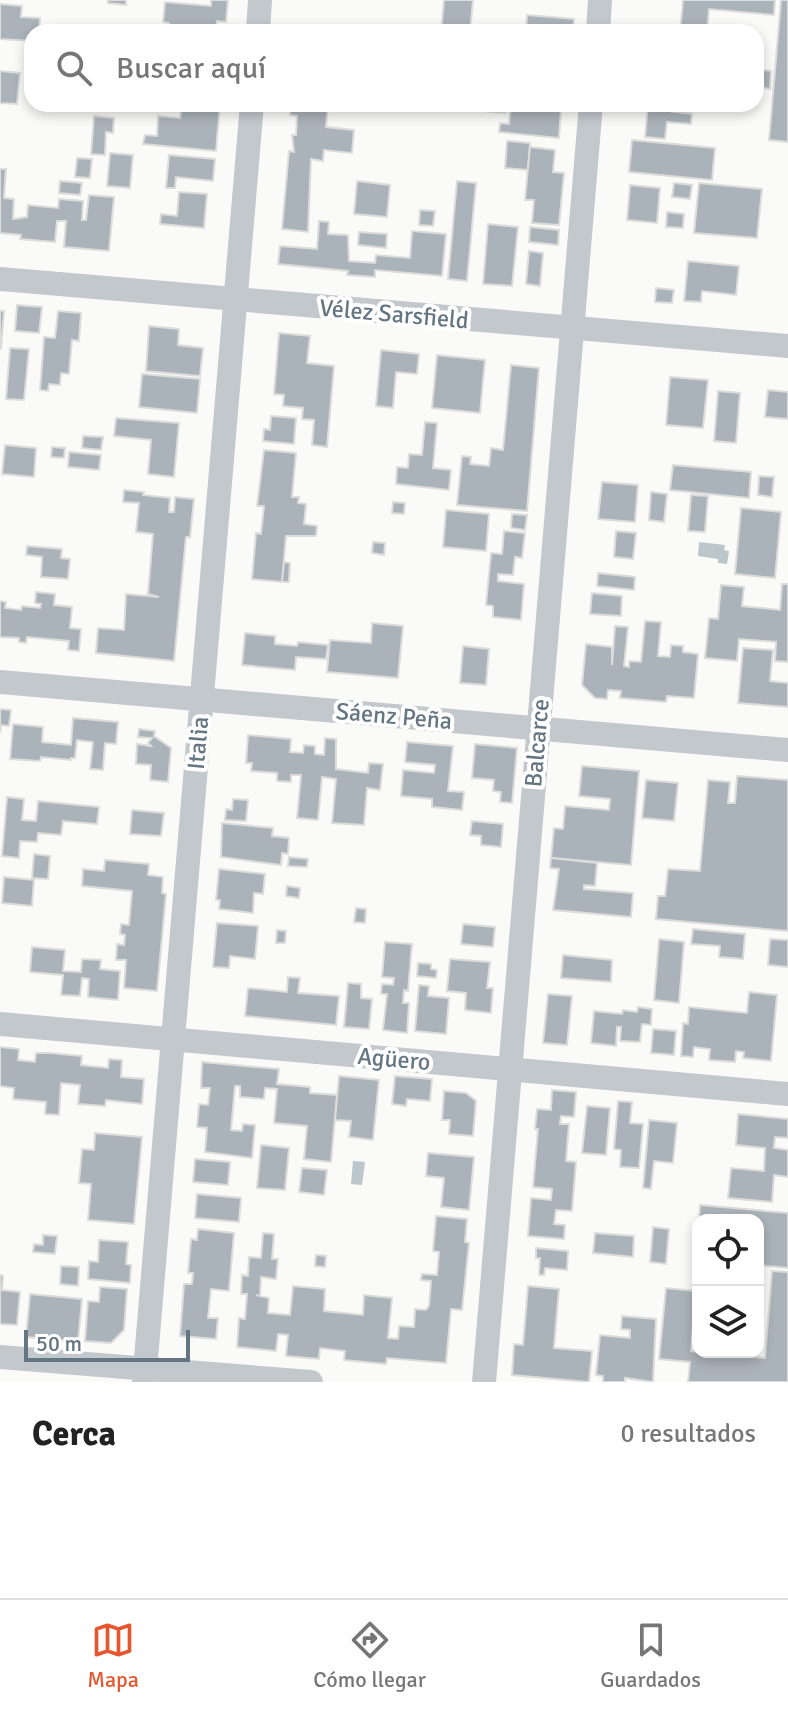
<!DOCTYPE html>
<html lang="es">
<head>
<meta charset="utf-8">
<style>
  :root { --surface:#fff; --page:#f6f6f6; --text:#222; --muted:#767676; --line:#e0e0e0; --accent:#e4572e }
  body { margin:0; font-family:Signika,sans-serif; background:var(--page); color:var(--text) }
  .controls { position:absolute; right:24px; bottom:24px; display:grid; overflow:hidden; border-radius:16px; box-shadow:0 4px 12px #0003 }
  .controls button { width:72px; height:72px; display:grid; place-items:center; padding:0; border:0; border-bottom:2px solid var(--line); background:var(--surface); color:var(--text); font:40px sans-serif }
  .scale { position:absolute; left:24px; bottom:20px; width:166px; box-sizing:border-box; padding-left:8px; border:4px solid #657683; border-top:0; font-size:22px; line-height:28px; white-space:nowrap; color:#657683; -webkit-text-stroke:6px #fff; paint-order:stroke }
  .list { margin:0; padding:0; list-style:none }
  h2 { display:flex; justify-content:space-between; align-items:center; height:104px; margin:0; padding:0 32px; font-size:34px }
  h2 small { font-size:26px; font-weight:400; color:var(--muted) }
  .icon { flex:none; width:44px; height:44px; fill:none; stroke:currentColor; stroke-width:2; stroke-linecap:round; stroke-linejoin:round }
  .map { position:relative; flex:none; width:788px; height:1382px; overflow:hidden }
  .search { position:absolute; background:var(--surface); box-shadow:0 4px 12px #0003; left:24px; right:24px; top:24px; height:88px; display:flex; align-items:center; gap:20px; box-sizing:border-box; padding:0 28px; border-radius:24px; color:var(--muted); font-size:30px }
  .sheet { height:216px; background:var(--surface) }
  nav { display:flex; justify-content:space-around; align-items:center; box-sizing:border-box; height:112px; border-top:2px solid var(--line); background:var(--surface); font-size:22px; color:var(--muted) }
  nav a { display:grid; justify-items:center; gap:4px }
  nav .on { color:var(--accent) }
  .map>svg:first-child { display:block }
  .water { fill:#bbc7cb }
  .building { fill:#aab3b9; stroke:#dcdcda; stroke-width:2 }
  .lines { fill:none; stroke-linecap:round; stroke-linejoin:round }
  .minor { stroke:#c3c8cc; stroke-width:24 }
  .labels { text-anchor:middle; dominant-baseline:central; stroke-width:8; stroke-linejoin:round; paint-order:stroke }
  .street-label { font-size:24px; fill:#657683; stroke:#fff }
</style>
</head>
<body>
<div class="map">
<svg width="788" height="1382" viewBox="0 0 788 1382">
  <rect width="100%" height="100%" fill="#fafaf8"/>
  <!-- water -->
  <g class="water">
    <polygon points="699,542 725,545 724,550 729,551 727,564 718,563 718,559 698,556"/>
    <polygon points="353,1161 365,1162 362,1185 351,1184"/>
  </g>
  <!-- building -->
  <g class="building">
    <polygon points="108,0 126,0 126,5 108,3"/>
    <polygon points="211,0 228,0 226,22 217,21 216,32 168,32 169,23 163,22 165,2 211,6"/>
    <polygon points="444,0 473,0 470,32 441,32"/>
    <polygon points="683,0 775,0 774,15 709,9 707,32 680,32"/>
    <polygon points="781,0 788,0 788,142 769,140"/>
    <polygon points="0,4 22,6 21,17 40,18 39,32 32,32 32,41 0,39"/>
    <polygon points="527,15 574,19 573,32 526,32"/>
    <polygon points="756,69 771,71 770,89 756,87"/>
    <polygon points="0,71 20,73 17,104 0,103"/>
    <polygon points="182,104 220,104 216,151 143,144 145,135 157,136 158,116 180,118"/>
    <polygon points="291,104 328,104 326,127 354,130 352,153 324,150 323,161 311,159 308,232 282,229 289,151 294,152 292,135 296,135 297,116 290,115"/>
    <polygon points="473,104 506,104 505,113 472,110"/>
    <polygon points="511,104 537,105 570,104 569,109 561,109 559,138 499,132 500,123 509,124"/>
    <polygon points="648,104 668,104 667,111 692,114 691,124 667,122 665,139 645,137"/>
    <polygon points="94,116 114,118 113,133 106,132 105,155 91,154"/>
    <polygon points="632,140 715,148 712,180 629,172"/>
    <polygon points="507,141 530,143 528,170 505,168"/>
    <polygon points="530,147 555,150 553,172 564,173 559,225 532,223 534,200 525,200"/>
    <polygon points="110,153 133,155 130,188 107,186"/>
    <polygon points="169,155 215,159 213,181 176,177 175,188 166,188"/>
    <polygon points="77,158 92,159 90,178 75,177"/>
    <polygon points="0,169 6,169 4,198 14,199 13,219 27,217 28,205 58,208 59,199 83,201 82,220 86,220 89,195 114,197 109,251 64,247 66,221 57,221 55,242 20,239 21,235 0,233"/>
    <polygon points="60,181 82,183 80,195 59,193"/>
    <polygon points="357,181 390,185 387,217 354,214"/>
    <polygon points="457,181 476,183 467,281 448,279"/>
    <polygon points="674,183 692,185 690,199 672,197"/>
    <polygon points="699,183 762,189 757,238 694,233"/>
    <polygon points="630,185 660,188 657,223 627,220"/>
    <polygon points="179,192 207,194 204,228 160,224 161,214 177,216"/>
    <polygon points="420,210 435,211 433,226 419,225"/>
    <polygon points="667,212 684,214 683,228 666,227"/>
    <polygon points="319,221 329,222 328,234 348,235 349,261 375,263 376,255 410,258 412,231 446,234 442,276 375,270 375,277 347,275 348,271 278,264 280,246 317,249"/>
    <polygon points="488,224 518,227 512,286 483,284"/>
    <polygon points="530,227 559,230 558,245 529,242"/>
    <polygon points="359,232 387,234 386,248 358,245"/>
    <polygon points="529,251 543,253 540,286 526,284"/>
    <polygon points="688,261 739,266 736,295 702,291 701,302 684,301"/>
    <polygon points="656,288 674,290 672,303 655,302"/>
    <polygon points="17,305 42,307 39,333 15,331"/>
    <polygon points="0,311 4,311 1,348 0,347"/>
    <polygon points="58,311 81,313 79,341 72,340 69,374 61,373 60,385 49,384 48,391 40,390 44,337 55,338"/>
    <polygon points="149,326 179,329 178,345 203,348 200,376 146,371"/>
    <polygon points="279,333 310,336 307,363 334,366 327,447 312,445 314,420 302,419 303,408 283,406 284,395 274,394"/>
    <polygon points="10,348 29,349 24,400 6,399"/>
    <polygon points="381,350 419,354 417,374 396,372 393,408 376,406"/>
    <polygon points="437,355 485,360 480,413 432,408"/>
    <polygon points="511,365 539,368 527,511 457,505 462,456 471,457 470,464 489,466 491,448 503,450"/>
    <polygon points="142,374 200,379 197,413 139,407"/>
    <polygon points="670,377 708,380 703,428 666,425"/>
    <polygon points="768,390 788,392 788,419 765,417"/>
    <polygon points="718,391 740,393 736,443 714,441"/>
    <polygon points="271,416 296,418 294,444 263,441 264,429 270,430"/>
    <polygon points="116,418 179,423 174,477 148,474 151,440 114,436"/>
    <polygon points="425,422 437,423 433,468 451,470 449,490 396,484 397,467 408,468 409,454 422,455"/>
    <polygon points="83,436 103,437 101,450 82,448"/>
    <polygon points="5,445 36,448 34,477 2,474"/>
    <polygon points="52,447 65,448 64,458 51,457"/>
    <polygon points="264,450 296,453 292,497 299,497 298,503 306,504 304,524 317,526 316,536 286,536 282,582 252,579 256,533 261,534 264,506 257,506"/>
    <polygon points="69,452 101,455 99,470 68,467"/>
    <polygon points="673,465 751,472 749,498 670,490"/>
    <polygon points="759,476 774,477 772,497 758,495"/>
    <polygon points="602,482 638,485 635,522 598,519"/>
    <polygon points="124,490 144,492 143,495 170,498 169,512 174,512 175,497 194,499 190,537 186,537 174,661 96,653 98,628 124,630 126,594 159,597 148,594 153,534 136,532 139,503 123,502"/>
    <polygon points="651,492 667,494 664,522 649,520"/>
    <polygon points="691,495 708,496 705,532 688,531"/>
    <polygon points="393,502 405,503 404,514 392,513"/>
    <polygon points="741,508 781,512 775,578 735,574"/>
    <polygon points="446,510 489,514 486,551 443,547"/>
    <polygon points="512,514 527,515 525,530 511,528"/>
    <polygon points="504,531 525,533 522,558 515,557 513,575 498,574 498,581 524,584 521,620 493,617 493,606 486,605 491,553 502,554"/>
    <polygon points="616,531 636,533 633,559 614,557"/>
    <polygon points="373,542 385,543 384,555 372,553"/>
    <polygon points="27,546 62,549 61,558 70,559 68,579 41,577 42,557 26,555"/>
    <polygon points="284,562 290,563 289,582 282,582"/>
    <polygon points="598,573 635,577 634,590 597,586"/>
    <polygon points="782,584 788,584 788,662 775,661 776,642 739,639 737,661 705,658 709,618 718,619 721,585 744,587 742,606 780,610"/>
    <polygon points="36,592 55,594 54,605 72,607 70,628 81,629 79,651 68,650 69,641 27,637 26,643 19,642 19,638 0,637 0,601 6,602 5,608 21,610 22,606 40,608 41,604 35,603"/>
    <polygon points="592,593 622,596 621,616 590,614"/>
    <polygon points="645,621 661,622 658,656 670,657 671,645 683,646 683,652 698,654 694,698 667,696 666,702 620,698 621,691 608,690 607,699 595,698 582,685 586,644 612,647 612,665 615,626 628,627 624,666 629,667 629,661 641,662"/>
    <polygon points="372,623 403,626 398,678 327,672 330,640 371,643"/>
    <polygon points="245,633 275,636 275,644 297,646 298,642 328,645 326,659 296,657 295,670 242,665"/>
    <polygon points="463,646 489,649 486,685 460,683"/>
    <polygon points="743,648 773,650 770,681 788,683 788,707 738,703"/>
    <polygon points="0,709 11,710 9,726 1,725 0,733"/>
    <polygon points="73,718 118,722 116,744 105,743 103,770 90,769 93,742 77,740 75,758 71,758 71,760 41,757 40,761 10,759 13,724 43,727 42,742 71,745"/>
    <polygon points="139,729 155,731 154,736 171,748 168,782 150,780 151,765 136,764 137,744 151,746 148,743 152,738 138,737"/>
    <polygon points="248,735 291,739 290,752 303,753 304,745 315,746 315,754 324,755 325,738 336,739 336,769 368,773 369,763 383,764 380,790 367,788 364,825 332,823 336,779 322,777 318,820 297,818 301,775 291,775 291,782 277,781 277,773 251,771 252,763 246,763"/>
    <polygon points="407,742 453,746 448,791 464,792 462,810 432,807 432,799 401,796 403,770 434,773 435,765 405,762"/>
    <polygon points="475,744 517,748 512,803 500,802 501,792 493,791 494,780 472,778"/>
    <polygon points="582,766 639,771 631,865 551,858 554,828 563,829 565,806 609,810 610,799 579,796"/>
    <polygon points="737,776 788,780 788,931 656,919 658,896 665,896 668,869 700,871 708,780 730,782 728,803 735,803"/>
    <polygon points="646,780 678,783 674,821 642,818"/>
    <polygon points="7,797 24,799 22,820 36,821 38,801 99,807 97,824 63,821 61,835 38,833 37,842 20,841 19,858 2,856"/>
    <polygon points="233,799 248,800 246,821 225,820 226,809 232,810"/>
    <polygon points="132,810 164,813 161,836 130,834"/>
    <polygon points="472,821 503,824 501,847 481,845 481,836 470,835"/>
    <polygon points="222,823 273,828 272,836 289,838 288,854 282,853 281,865 221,857"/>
    <polygon points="34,854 50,856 48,879 32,878"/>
    <polygon points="289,857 308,859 307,867 288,866"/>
    <polygon points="551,858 597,863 595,886 584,885 584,889 633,893 631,917 553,910 559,869 550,868"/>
    <polygon points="105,860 149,864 148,875 163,877 162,893 166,894 157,991 124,988 126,960 116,960 117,944 124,945 125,935 120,934 121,924 129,925 132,891 82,886 83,869 104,871"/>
    <polygon points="219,869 265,874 263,894 254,893 253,913 219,909 220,900 216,900"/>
    <polygon points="4,877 34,880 32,906 2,903"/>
    <polygon points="287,886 300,888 299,898 286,896"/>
    <polygon points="356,908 366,909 365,923 354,922"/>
    <polygon points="217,923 258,926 255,959 230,956 229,968 213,967"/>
    <polygon points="463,924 495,927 493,947 461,944"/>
    <polygon points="693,929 745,934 743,959 719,957 720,946 691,944"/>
    <polygon points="277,930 286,931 285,943 276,943"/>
    <polygon points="659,939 684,942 679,1003 654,1000"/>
    <polygon points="770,939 788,940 788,967 768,965"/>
    <polygon points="385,942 412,944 408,991 404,990 403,1003 409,1003 407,1033 383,1030 387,994 381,994 382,984 393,985 394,978 382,977"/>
    <polygon points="32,947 65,950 63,971 81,972 82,959 101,960 100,969 120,971 118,1000 88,997 89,979 82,978 80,996 61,995 63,975 30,972"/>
    <polygon points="563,955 612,960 611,982 561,978"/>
    <polygon points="450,959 490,962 487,988 493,988 491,1013 465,1010 466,993 447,991"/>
    <polygon points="418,963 431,964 431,969 437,970 436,978 417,976"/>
    <polygon points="288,977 300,978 298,993 339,996 336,1025 245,1016 248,988 287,992"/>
    <polygon points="348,983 361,984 361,998 372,999 369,1029 344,1027"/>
    <polygon points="419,985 429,986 428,996 449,998 446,1034 415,1031"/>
    <polygon points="749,992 777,995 771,1061 743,1058 744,1052 736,1051 735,1062 709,1060 710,1049 694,1047 693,1057 681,1056 683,1023 688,1024 689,1007 747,1013"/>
    <polygon points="548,994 572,996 567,1045 543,1043"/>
    <polygon points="638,1007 652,1009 651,1025 642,1024 640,1042 620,1041 621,1027 617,1027 616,1046 591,1043 594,1011 622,1014 623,1010 637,1012"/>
    <polygon points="653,1029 676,1031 674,1055 651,1053"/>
    <polygon points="0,1047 19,1049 18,1060 35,1062 36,1053 50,1053 82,1056 81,1065 108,1068 109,1059 122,1060 121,1077 144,1079 142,1104 106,1100 105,1106 78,1104 80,1085 61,1083 59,1115 45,1114 46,1102 13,1099 14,1088 0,1086"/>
    <polygon points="202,1062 279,1069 277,1084 310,1087 310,1093 337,1095 331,1162 304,1159 307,1126 274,1123 277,1089 265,1088 264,1099 240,1097 240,1086 235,1086 231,1130 242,1131 243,1124 255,1125 252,1158 205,1152 207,1128 197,1127 199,1104 208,1105 210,1088 201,1088"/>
    <polygon points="339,1076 379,1080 373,1140 349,1137 351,1121 335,1120"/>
    <polygon points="395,1076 432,1079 430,1101 407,1099 406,1106 392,1104"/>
    <polygon points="552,1090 576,1092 574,1117 561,1116 560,1124 569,1124 566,1161 576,1162 572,1211 556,1210 554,1224 565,1225 564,1239 528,1236 531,1198 551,1200 552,1189 533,1187 538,1129 535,1129 537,1109 551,1110"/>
    <polygon points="444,1091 466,1093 476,1101 473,1136 449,1134 450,1120 442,1120"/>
    <polygon points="618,1101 632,1102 630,1123 643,1124 639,1168 620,1167 621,1150 614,1149"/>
    <polygon points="587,1106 610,1108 606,1155 582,1153"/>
    <polygon points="738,1114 788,1119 788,1138 775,1137 774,1148 788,1150 788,1177 774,1175 772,1202 728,1198 731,1168 764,1171 765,1148 736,1145"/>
    <polygon points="649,1120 677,1123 673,1163 654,1161 651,1189 643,1188"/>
    <polygon points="95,1133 142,1137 134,1224 88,1220 91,1184 79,1183 82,1149 94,1150"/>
    <polygon points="261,1145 289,1148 285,1190 257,1188"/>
    <polygon points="428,1153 474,1157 469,1210 441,1207 444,1178 426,1176"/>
    <polygon points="195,1159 230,1162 228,1185 193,1182"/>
    <polygon points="302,1168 327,1170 324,1195 299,1192"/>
    <polygon points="197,1194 241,1198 239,1222 195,1218"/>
    <polygon points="700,1205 788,1213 788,1268 758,1265 758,1220 699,1220"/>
    <polygon points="436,1216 467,1219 465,1242 469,1243 462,1310 451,1309 446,1363 387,1358 386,1364 344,1360 345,1351 320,1348 319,1359 286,1356 288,1335 278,1334 276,1351 237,1347 239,1318 245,1319 247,1294 241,1294 242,1275 248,1276 249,1257 261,1258 263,1233 274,1234 272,1259 278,1259 276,1279 261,1277 260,1296 256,1295 269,1298 268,1313 290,1315 293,1286 325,1289 324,1311 363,1315 364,1295 392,1298 388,1338 398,1339 399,1326 414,1327 415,1309 426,1310 429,1306 431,1281 421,1280 422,1274 437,1275 439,1252 433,1251"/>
    <polygon points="653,1227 669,1229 666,1264 650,1262"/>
    <polygon points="198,1229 234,1233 229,1291 211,1289 208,1318 218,1318 216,1339 180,1336 184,1284 192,1284 193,1273 188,1273 191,1239 197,1240"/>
    <polygon points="595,1233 634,1236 633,1257 593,1253"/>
    <polygon points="43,1235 57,1236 55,1254 33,1252 34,1244 43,1245"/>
    <polygon points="99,1240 128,1242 126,1264 131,1265 130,1283 88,1279 89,1261 98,1262"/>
    <polygon points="536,1248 568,1251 567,1270 545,1268 544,1275 539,1275 540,1258 536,1258"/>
    <polygon points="316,1255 326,1256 325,1267 315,1266"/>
    <polygon points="61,1266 79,1267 78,1286 60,1284"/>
    <polygon points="772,1271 788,1272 788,1382 688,1382 690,1362 659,1359 666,1288 696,1291 691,1351 765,1358"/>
    <polygon points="0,1275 3,1276 2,1290 20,1292 17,1325 0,1324"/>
    <polygon points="528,1286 559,1289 554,1348 592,1351 589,1382 512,1375 514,1344 523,1345"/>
    <polygon points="100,1287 127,1289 124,1330 111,1343 85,1341 88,1301 99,1302"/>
    <polygon points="30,1294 82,1299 78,1342 26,1337"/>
    <polygon points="622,1316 656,1319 653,1382 625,1378 625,1382 603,1382 603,1376 596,1375 600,1335 630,1338 630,1330 621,1329"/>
  </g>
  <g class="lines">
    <!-- minor -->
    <g class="minor">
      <polyline points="258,32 260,0"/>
      <polyline points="598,32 600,0"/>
      <polyline points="0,279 788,346"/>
      <polyline points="0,682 788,750"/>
      <polyline points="0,1024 788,1094"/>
      <polyline points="0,1357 311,1382"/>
      <polyline points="144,1382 252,104"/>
      <polyline points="484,1382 591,104"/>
    </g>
  </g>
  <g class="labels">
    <!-- street labels -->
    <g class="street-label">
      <text transform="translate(394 314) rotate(5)">Vélez Sarsfield</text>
      <text transform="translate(394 716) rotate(5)">Sáenz Peña</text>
      <text transform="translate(198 743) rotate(-85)">Italia</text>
      <text transform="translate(537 743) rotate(-85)">Balcarce</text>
      <text transform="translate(394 1059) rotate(5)">Agüero</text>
    </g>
  </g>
</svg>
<div class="controls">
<button><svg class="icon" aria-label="locate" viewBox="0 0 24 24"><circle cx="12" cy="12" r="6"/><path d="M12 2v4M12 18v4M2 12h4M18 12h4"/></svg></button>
<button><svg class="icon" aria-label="layers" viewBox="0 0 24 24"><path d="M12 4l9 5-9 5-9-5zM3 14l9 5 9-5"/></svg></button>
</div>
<div class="scale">50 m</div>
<div class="search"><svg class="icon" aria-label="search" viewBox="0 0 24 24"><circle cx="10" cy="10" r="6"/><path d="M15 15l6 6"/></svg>Buscar aquí</div>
</div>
<section class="sheet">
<h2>Cerca<small>0 resultados</small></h2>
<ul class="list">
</ul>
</section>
<nav>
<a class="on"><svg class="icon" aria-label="map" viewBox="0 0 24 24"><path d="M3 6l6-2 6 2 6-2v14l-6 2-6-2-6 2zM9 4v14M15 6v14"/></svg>Mapa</a>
<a><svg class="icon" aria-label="directions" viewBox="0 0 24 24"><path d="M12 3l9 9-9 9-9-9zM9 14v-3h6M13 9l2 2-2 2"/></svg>Cómo llegar</a>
<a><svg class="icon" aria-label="saved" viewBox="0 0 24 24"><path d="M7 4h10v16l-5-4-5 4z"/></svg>Guardados</a>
</nav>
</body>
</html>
